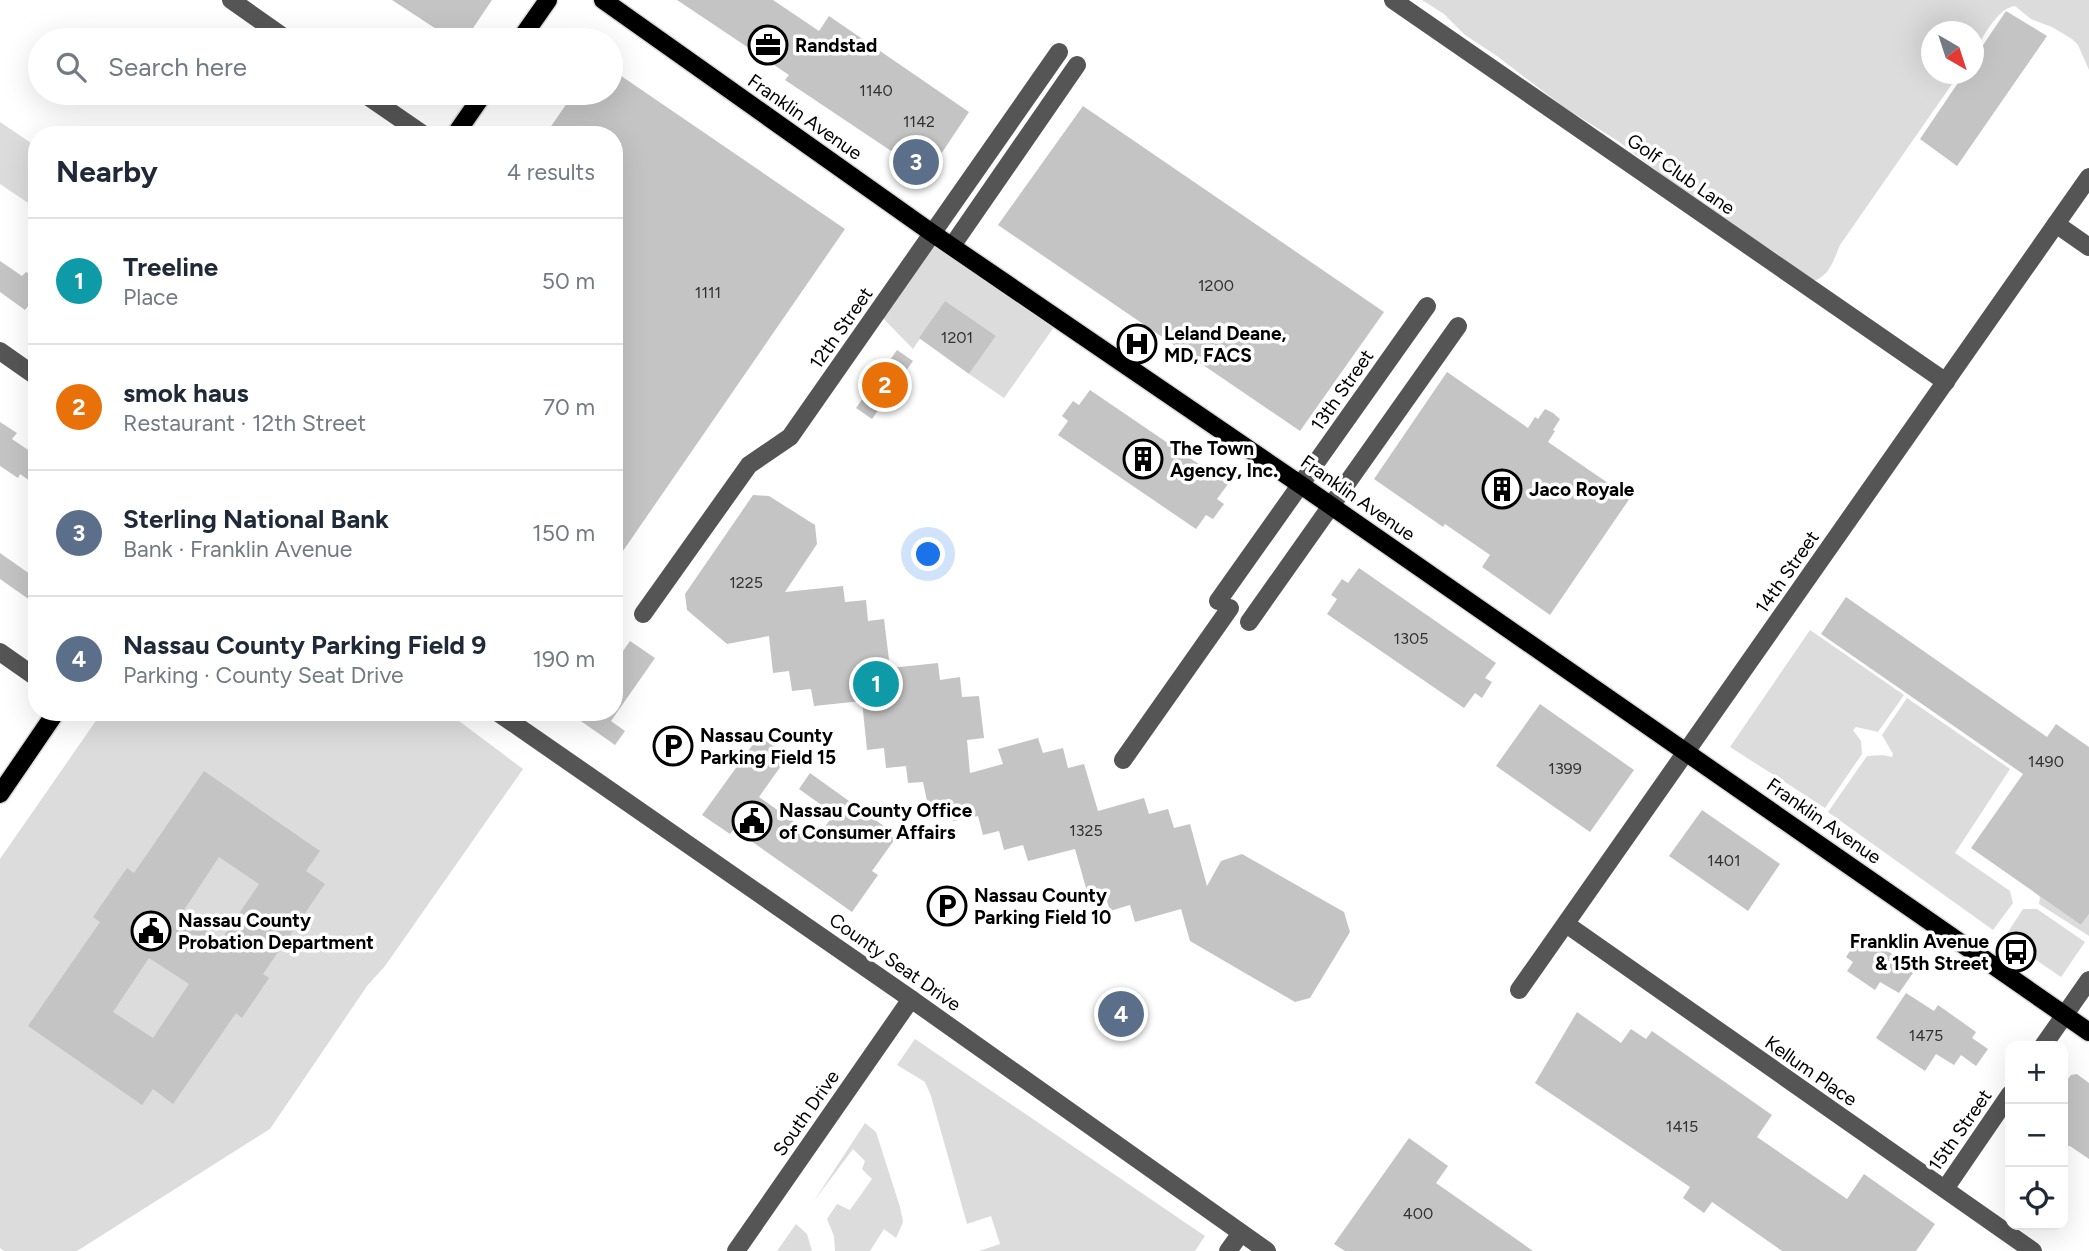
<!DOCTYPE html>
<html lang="en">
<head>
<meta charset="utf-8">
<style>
  :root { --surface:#fff; --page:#f2f2f3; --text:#1f2937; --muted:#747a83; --line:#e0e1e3; --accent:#000 }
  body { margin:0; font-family:Figtree,sans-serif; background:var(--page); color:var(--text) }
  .controls { position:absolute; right:21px; bottom:21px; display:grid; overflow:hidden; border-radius:14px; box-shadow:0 7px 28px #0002 }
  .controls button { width:63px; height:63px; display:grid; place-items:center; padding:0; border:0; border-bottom:2px solid var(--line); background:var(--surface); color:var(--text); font:35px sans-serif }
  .compass { position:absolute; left:1921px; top:21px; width:63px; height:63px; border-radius:50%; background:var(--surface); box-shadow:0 7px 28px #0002; rotate:141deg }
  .you { position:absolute; left:929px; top:555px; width:24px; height:24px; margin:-18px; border:5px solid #fff; border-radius:50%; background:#1a73e8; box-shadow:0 0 0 10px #1a73e833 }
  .badge { display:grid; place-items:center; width:46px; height:46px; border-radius:50%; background:var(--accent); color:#fff; font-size:23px; font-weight:700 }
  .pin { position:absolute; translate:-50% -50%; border:4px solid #fff; box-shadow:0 2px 7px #0006 }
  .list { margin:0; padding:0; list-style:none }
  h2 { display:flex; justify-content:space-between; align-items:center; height:91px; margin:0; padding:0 28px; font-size:30px }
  h2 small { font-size:23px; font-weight:400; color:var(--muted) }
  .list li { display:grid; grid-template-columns:46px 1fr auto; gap:21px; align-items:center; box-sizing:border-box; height:126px; padding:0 28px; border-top:2px solid var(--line) }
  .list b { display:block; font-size:26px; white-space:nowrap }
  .list p { margin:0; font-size:23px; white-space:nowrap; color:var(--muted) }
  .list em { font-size:23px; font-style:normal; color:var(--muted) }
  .icon { flex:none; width:38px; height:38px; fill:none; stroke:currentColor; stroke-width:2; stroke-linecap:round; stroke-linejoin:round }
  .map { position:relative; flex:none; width:2089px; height:1251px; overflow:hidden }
  .search { position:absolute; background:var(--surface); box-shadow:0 7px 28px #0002; left:28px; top:28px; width:595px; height:77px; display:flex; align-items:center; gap:18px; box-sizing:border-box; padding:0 24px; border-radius:38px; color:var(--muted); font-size:26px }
  .panel { position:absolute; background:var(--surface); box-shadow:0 7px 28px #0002; left:28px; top:126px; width:595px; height:595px; border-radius:28px }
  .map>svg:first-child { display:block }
  .green { fill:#dcdcdc }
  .building { fill:#c4c4c4; fill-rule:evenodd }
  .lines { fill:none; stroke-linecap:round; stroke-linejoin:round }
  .major-casing { stroke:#dbdbdb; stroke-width:21 }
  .minor { stroke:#555; stroke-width:18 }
  .major { stroke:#000; stroke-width:18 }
  .labels { text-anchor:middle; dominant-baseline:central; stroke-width:7; stroke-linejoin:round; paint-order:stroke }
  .number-label { font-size:16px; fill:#313131 }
  .poi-label { font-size:19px; font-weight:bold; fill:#000; stroke:#fff; text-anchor:start }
  .street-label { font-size:19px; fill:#000; stroke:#fff }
</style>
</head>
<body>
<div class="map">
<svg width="2089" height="1251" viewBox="0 0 2089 1251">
  <rect width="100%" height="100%" fill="#fff"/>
  <!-- green -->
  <g class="green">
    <path d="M1422 0H2089V70L2078 45 2072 39 2052 27 2031 19 2015 6C1997 8 1983 38 1974 52V32H1932V74H1959L1840 245C1834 259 1829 278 1812 281L1776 253 1705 208 1618 141 1565 108 1497 56 1465 35 1444 14Z"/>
    <polygon points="0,122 37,147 37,209 0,184"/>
    <polygon points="932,233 1059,320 1004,398 969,374 996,336 944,303 913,349 877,312"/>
    <polygon points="1810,630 1904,695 1878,732 1856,727 1853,730 1861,741 1862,754 1825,808 1730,747"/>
    <polygon points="1907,698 2010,769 1955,853 2010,891 2013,903 1993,930 1828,812 1867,756 1883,755 1892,757 1893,754 1882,735"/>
    <polygon points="102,712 447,712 523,769 385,966 367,986 270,1129 77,1251 4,1251 0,1248 0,859"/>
    <polygon points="2037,894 2081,925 2089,914 2089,936 2039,904 2040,897"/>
    <polygon points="2023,909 2037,909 2085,942 2061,977 2004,938"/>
    <polygon points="915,1039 1205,1236 1195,1251 979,1251 1000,1244 991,1216 967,1224 931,1096 925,1082 897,1065"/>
    <polygon points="865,1123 876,1132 900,1207 903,1222 896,1238 884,1229 870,1251 835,1251 834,1236 827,1219 837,1204 850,1210 872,1179 862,1169 865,1161 853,1149 814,1201"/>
    <polygon points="796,1224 807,1234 812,1251 777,1251"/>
  </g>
  <!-- building -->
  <g class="building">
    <polygon points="392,0 492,0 465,40 453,40"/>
    <polygon points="677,0 773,0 819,31 829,16 969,112 927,175 785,80 789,75"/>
    <polygon points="2006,11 2047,36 1957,166 1920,139 1964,74 1973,74 1973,60"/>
    <polygon points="611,69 845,229 614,564 614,135 545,135 574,93 611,93"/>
    <polygon points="1083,106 1384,312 1300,431 998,225"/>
    <polygon points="0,261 22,276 26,272 37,279 37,311 29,305 25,310 0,292"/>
    <polygon points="945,301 996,336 969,374 919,338"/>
    <polygon points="897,350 913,361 872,419 856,408"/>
    <polygon points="1447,372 1528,428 1535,417 1538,419 1545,409 1553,413 1560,419 1553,430 1555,431 1548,442 1630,498 1550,615 1482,567 1490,555 1445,524 1443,527 1374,479"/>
    <polygon points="1090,390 1228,484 1217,499 1224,504 1213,519 1206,515 1196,529 1058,435 1068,421 1062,416 1073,401 1079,405"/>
    <polygon points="0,422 17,433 12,439 37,456 37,486 20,474 18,478 0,466"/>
    <polygon points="753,495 769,496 815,525 817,544 785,592 843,586 845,602 866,600 868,621 884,619 890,668 938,663 940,680 960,677 962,697 979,696 984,738 967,740 970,773 1003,764 998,749 1038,738 1043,753 1063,748 1068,768 1084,764 1098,811 1144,798 1149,814 1168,809 1174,828 1190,824 1207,886 1221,861 1242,854 1344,912 1350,932 1310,998 1295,1002 1190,941 1181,909 1135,922 1130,905 1110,911 1104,891 1088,895 1075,849 1028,861 1023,845 1004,850 999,831 983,835 978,816 954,821 928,806 923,782 908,783 906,766 886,768 884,748 867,750 862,701 814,706 811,689 792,691 789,671 773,673 769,636 727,644 687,610 685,594"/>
    <polygon points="0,553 37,579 37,605 0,579"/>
    <polygon points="1359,568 1496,663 1485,678 1492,682 1482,698 1475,693 1464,708 1327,614 1337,599 1331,595 1342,579 1348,583"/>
    <polygon points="1846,597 2047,737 2056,724 2089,747 2089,914 2081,925 1971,848 2023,774 1821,634"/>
    <polygon points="630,641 655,658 611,721 625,731 615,745 568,712 614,712 614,664"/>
    <polygon points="1540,704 1634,770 1590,832 1496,766"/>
    <polygon points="759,736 788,756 759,797 817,838 834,814 799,789 810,773 888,829 885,832 895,839 872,871 878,875 852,912 734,829 730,834 702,815"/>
    <path d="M204 771 320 851 306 871 325 884 263 974 269 978 242 1018 236 1013 173 1104 153 1089 142 1105 28 1026 100 922 93 917 127 868 134 873ZM219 857 259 884 221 940 182 913ZM149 958 189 984 153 1038 113 1012Z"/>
    <polygon points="1702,810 1780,864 1748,911 1669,856"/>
    <polygon points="1862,933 1915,970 1899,993 1880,982 1875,990 1847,971 1853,962 1846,957"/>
    <polygon points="1906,993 1934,1011 1938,1005 1976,1032 1972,1038 1988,1049 1976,1066 1961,1055 1954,1065 1936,1054 1925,1071 1876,1038"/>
    <polygon points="1577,1012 1621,1043 1631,1029 1646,1039 1652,1031 1772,1115 1757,1137 1847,1199 1864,1174 1935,1224 1916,1251 1782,1251 1712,1202 1704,1213 1683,1198 1690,1187 1535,1083"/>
    <polygon points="2077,1074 2089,1083 2089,1159 2070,1146 2063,1146 2063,1086 2071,1075"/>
    <polygon points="1409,1138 1448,1166 1436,1183 1533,1251 1345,1251 1334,1244"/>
  </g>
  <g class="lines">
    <defs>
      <g id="major">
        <polyline points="603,0 932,233 1301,485 2089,1032"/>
        <polyline points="520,40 548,0"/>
        <polyline points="455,135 484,93"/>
        <polyline points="0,794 56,712"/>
      </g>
    </defs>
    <!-- major casing -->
    <use href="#major" class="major-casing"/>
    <!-- minor -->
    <g class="minor">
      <polyline points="231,0 288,40"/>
      <polyline points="1393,0 1946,382"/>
      <polyline points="363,93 424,135"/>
      <polyline points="2056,224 2089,247"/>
      <polyline points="952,246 1077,65"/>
      <polyline points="0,351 37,377"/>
      <polyline points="1218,601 1427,306"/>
      <polyline points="643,614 749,465 790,437 1059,52"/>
      <polyline points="1249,622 1458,326"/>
      <polyline points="0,652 37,678"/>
      <polyline points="497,712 911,999 1267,1251"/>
      <polyline points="1123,760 1230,608"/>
      <polyline points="1566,924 2033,1251"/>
      <polyline points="1519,990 2089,177"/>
      <polyline points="2043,1046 2089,980"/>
      <polyline points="1945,1189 2010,1094"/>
      <polyline points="736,1251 911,999"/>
      <polyline points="1228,1251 1241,1233"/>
    </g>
    <!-- major -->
    <use href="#major" class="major"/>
  </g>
  <!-- icons -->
  <defs>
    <symbol id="office-ring" viewBox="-11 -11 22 22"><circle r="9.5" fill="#fff" stroke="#000" stroke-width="1.5"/><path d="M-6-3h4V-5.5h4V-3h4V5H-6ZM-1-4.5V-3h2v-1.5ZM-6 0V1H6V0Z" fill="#000"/></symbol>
    <symbol id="hospital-ring" viewBox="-11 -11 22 22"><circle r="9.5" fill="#fff" stroke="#000" stroke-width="1.5"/><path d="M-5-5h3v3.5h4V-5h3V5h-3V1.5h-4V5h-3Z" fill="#000"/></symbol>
    <symbol id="building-ring" viewBox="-11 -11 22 22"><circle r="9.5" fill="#fff" stroke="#000" stroke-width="1.5"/><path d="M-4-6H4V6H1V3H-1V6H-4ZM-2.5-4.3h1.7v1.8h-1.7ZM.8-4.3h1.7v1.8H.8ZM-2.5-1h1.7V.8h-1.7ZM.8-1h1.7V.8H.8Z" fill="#000"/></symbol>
    <symbol id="parking-ring" viewBox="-11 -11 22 22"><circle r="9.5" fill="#fff" stroke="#000" stroke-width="1.5"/><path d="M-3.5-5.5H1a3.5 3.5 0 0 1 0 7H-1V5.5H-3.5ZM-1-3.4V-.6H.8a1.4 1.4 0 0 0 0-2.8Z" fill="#000"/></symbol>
    <symbol id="civic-ring" viewBox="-11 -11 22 22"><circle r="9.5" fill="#fff" stroke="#000" stroke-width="1.5"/><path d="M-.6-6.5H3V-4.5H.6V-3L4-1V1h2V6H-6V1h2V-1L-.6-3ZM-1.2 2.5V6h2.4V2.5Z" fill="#000"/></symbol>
    <symbol id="bus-ring" viewBox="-11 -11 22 22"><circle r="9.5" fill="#fff" stroke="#000" stroke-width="1.5"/><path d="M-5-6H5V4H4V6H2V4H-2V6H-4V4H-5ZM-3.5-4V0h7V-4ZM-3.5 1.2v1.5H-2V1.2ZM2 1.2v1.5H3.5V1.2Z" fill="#000"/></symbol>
  </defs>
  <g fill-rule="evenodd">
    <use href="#office-ring" x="746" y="23" width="44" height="44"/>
    <use href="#hospital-ring" x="1115" y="322" width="44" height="44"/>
    <use href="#building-ring" x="1121" y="437" width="44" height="44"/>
    <use href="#building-ring" x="1480" y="467" width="44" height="44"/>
    <use href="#parking-ring" x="651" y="724" width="44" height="44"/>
    <use href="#civic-ring" x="730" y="799" width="44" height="44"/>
    <use href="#parking-ring" x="925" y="884" width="44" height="44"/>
    <use href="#civic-ring" x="129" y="909" width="44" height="44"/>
    <use href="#bus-ring" x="1994" y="930" width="44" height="44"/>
  </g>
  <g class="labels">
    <!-- number labels -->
    <g class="number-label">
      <text x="876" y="90">1140</text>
      <text x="919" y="121">1142</text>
      <text x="1216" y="285">1200</text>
      <text x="708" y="292">1111</text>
      <text x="957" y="337">1201</text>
      <text x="746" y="582">1225</text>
      <text x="1411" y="638">1305</text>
      <text x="2046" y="761">1490</text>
      <text x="1565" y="768">1399</text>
      <text x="1086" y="830">1325</text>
      <text x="1724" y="860">1401</text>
      <text x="1926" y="1035">1475</text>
      <text x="1682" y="1126">1415</text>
      <text x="1418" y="1213">400</text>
    </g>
    <!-- poi labels -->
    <g class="poi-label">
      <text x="795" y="45">Randstad</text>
      <text x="1164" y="333">Leland Deane,<tspan x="1164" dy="22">MD, FACS</tspan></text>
      <text x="1170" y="448">The Town<tspan x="1170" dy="22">Agency, Inc.</tspan></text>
      <text x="1529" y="489">Jaco Royale</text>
      <text x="700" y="735">Nassau County<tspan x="700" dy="22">Parking Field 15</tspan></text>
      <text x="779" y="810">Nassau County Office<tspan x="779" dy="22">of Consumer Affairs</tspan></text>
      <text x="974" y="895">Nassau County<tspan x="974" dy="22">Parking Field 10</tspan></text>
      <text x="178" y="920">Nassau County<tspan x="178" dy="22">Probation Department</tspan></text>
      <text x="1989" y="941" text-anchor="end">Franklin Avenue<tspan x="1989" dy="22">&amp; 15th Street</tspan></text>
    </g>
    <!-- street labels -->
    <g class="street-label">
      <text transform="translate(805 117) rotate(35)">Franklin Avenue</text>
      <text transform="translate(1681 174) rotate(35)">Golf Club Lane</text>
      <text transform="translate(841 328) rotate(-55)">12th Street</text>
      <text transform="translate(1342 390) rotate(-55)">13th Street</text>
      <text transform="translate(1358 498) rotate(35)">Franklin Avenue</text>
      <text transform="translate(1787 572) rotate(-55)">14th Street</text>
      <text transform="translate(1824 821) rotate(35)">Franklin Avenue</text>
      <text transform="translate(895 962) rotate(35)">County Seat Drive</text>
      <text transform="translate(1811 1071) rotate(35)">Kellum Place</text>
      <text transform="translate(806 1113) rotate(-55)">South Drive</text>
      <text transform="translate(1960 1130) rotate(-55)">15th Street</text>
    </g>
  </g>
</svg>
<div class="controls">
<button>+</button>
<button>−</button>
<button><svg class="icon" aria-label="locate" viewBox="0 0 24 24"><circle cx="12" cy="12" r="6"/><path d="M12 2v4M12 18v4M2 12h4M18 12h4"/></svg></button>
</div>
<svg class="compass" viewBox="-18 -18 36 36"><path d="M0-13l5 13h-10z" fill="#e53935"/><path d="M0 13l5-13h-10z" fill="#747a83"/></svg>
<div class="you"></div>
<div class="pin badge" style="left:876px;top:684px;background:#0f9aa8">1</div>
<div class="pin badge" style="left:885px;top:385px;background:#e8710a">2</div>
<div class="pin badge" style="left:916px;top:162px;background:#5c6f8a">3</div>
<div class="pin badge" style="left:1121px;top:1014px;background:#5c6f8a">4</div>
<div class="search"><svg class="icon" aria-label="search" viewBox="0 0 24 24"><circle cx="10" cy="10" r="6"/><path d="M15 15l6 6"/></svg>Search here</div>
<section class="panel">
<h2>Nearby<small>4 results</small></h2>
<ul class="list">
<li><span class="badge" style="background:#0f9aa8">1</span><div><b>Treeline</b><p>Place</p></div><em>50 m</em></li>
<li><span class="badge" style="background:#e8710a">2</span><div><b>smok haus</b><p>Restaurant · 12th Street</p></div><em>70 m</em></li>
<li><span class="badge" style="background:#5c6f8a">3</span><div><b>Sterling National Bank</b><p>Bank · Franklin Avenue</p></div><em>150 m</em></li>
<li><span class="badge" style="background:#5c6f8a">4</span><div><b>Nassau County Parking Field 9</b><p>Parking · County Seat Drive</p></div><em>190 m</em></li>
</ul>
</section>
</div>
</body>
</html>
